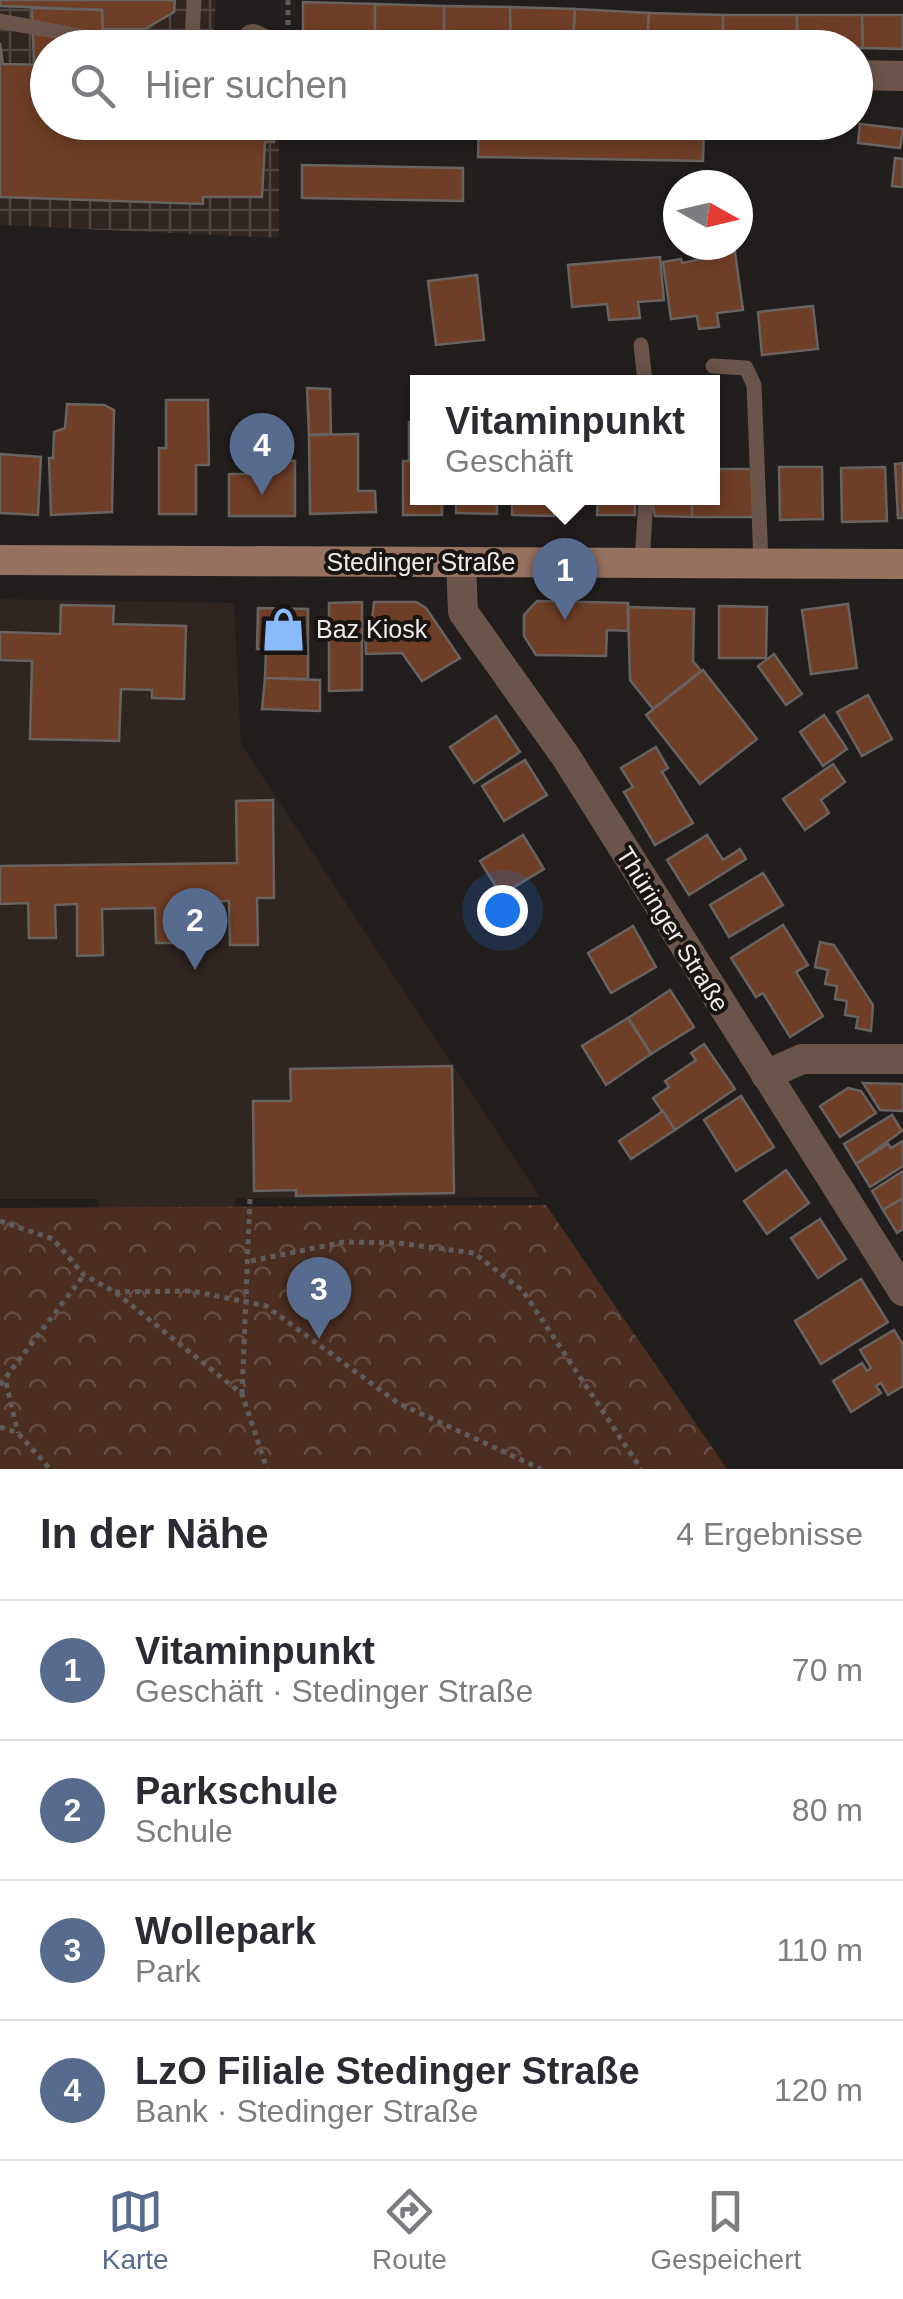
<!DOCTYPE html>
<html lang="de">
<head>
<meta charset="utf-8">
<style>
  :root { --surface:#fff; --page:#f2f2f3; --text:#2b2b33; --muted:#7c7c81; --line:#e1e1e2; --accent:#566b8d }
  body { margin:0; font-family:Helvetica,sans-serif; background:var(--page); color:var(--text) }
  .compass { position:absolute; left:663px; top:170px; width:90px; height:90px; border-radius:50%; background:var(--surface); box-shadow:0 5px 15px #0003; rotate:98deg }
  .you { position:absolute; left:502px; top:910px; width:35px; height:35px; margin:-25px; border:8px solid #fff; border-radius:50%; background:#1a73e8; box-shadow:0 0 0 15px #1a73e833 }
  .badge { display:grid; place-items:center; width:65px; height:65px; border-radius:50%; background:var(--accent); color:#fff; font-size:32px; font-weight:700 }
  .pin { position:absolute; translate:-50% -82px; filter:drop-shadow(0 2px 5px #0008) }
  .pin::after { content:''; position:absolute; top:52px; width:35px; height:30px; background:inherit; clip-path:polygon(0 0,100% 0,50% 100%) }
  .popup { position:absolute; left:410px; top:375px; width:310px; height:130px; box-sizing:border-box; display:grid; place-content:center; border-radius:0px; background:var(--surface); filter:drop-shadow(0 2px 8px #0005); font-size:32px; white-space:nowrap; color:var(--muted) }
  .popup b { font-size:38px; color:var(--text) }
  .popup::after { content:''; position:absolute; left:50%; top:100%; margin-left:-20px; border:20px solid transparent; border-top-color:var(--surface) }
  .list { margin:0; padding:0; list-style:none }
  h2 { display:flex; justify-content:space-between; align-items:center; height:130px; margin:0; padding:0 40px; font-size:42px }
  h2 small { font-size:32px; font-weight:400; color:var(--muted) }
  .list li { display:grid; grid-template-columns:65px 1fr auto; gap:30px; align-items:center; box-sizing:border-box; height:140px; padding:0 40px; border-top:2px solid var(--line) }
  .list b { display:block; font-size:38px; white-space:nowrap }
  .list p { margin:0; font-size:32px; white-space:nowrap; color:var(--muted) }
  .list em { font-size:32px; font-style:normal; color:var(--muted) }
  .icon { flex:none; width:55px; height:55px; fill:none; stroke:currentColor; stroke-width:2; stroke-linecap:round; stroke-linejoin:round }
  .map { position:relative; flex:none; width:903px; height:1469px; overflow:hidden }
  .search { position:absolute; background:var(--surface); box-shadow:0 5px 15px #0003; left:30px; right:30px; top:30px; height:110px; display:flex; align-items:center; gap:25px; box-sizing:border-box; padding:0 35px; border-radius:55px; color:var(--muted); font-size:38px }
  .sheet { height:690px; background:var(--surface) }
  nav { display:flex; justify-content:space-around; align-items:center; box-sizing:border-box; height:140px; border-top:2px solid var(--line); background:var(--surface); font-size:28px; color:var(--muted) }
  nav a { display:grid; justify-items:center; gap:5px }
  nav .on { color:var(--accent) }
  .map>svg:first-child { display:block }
  .built { fill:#2f2521 }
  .industrial { fill:url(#industrial-grid) }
  .park { fill:url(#park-crowns) }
  .building { fill:#6f3e26; stroke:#686361; stroke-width:2.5 }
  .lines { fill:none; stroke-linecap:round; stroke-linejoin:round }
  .path { stroke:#605c5b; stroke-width:5; stroke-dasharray:5 5; stroke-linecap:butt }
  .lane { stroke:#6b544a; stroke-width:15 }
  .street { stroke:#6b544a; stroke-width:30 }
  .secondary { stroke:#967261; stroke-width:30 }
  .labels { text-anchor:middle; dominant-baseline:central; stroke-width:8; stroke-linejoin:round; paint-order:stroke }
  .street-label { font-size:25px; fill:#eeebea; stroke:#191513 }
  .poi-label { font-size:25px; fill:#eeebea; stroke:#191513; text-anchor:start }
</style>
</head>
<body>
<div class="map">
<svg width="903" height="1469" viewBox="0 0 903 1469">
  <defs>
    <pattern id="industrial-grid" width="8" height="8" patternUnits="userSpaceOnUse" patternTransform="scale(2.5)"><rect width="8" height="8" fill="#2f2521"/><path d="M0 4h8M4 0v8" fill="none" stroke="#4d4541"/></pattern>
    <pattern id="park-crowns" width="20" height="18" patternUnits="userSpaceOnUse" patternTransform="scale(2.5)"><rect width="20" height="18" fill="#4b2e20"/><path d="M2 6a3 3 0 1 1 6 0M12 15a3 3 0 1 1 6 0" fill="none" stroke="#654c41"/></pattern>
  </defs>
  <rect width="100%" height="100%" fill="#221e1d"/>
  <!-- built -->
  <polygon class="built" points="0,599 234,603 241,744 540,1197 235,1198 235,1278 102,1280 98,1199 0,1199"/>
  <!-- industrial -->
  <polygon class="industrial" points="0,0 216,0 213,47 48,48 48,122 279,123 279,238 0,225"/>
  <!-- park -->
  <polygon class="park" points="546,1205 727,1469 0,1469 0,1208"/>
  <!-- building -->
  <g class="building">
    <polygon points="0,0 175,0 174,12 145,29 102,29 102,10 0,6"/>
    <polygon points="303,2 375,4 375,42 303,40"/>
    <polygon points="375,4 444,6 444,42 375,42"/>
    <polygon points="444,6 510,7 511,43 444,42"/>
    <polygon points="510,7 575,9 573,44 511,43"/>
    <polygon points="32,8 102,10 103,48 48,48 48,65 34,65"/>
    <polygon points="575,9 649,13 647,48 573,44"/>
    <polygon points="649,13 723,15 723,48 647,48"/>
    <rect x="723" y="15" width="74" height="33"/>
    <polygon points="797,15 862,15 863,48 797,48"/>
    <polygon points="862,15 903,15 903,49 863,48"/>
    <polygon points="0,43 3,64 48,65 48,122 275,122 274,142 265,142 262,197 203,197 203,204 0,197"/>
    <polygon points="479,122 704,122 703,161 478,157"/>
    <polygon points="860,124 903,129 900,148 858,143"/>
    <polygon points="895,158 903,159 903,187 892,186"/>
    <polygon points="302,165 463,168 463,201 302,198"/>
    <polygon points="735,252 743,310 717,313 719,327 699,329 697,316 671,319 663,262 681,259 682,263"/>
    <polygon points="660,257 664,300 638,302 640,318 609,320 607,304 572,307 568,265"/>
    <polygon points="477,275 484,340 436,345 428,281"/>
    <polygon points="813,306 818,349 762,355 758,312"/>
    <polygon points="307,388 330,389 331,434 309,435"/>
    <polygon points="166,400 208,400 209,465 196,465 196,514 159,514 159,448 166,448"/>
    <polygon points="67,404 104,405 114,410 112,512 51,515 49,458 53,458 54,432 65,428"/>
    <rect x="409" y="422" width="9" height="39"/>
    <polygon points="358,434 358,491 375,491 376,512 310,514 309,435"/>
    <polygon points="0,454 41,457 38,515 0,513"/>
    <polygon points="276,460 295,461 295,516 229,516 229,474 275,474"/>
    <polygon points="403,461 418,461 418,498 442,498 442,515 403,515"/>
    <polygon points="903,463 903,518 898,518 895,464"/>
    <polygon points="779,467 822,467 823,519 780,520"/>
    <polygon points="885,467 887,521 842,522 841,468"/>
    <polygon points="712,469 755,469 754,517 692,517 692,498 712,498"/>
    <polygon points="456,498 497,498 497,514 456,513"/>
    <polygon points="512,498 554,498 554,516 512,515"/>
    <polygon points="598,498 635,498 635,515 597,515"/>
    <polygon points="651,498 692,498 692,517 655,516"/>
    <polygon points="537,601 628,603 628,631 607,630 606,656 536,655 524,636 524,615"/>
    <polygon points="362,602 362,690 329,691 329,603"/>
    <polygon points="374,602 416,602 426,608 460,658 422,681 402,653 366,654 365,622 372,621"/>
    <polygon points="848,604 857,668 811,674 802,610"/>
    <polygon points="61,605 114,606 113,624 186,626 184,699 152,698 152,690 121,689 119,741 30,739 32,661 0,660 0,632 60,634"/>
    <polygon points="719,606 767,607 766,658 719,658"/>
    <polygon points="628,607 694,609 693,661 701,671 653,709 630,680"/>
    <polygon points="258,608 308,609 308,679 265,678 266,649 257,649"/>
    <polygon points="774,654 802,694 786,705 758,666"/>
    <polygon points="703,670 757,739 700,784 646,715"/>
    <polygon points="265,678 320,680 320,711 262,709"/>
    <polygon points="868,695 892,739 862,756 837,712"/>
    <polygon points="824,715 847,749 823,766 800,732"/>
    <polygon points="496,716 520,752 474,783 450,747"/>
    <polygon points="656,747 668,768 662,772 693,823 655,845 624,792 633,787 621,768"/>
    <polygon points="525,760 547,795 504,821 482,786"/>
    <polygon points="833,764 845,782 821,800 829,813 805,830 783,799"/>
    <polygon points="273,800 274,898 257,898 258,945 230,945 229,901 190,901 190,943 156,943 155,908 102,909 103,955 77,956 77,904 55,905 56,938 29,938 28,903 0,904 0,866 237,863 236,801"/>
    <polygon points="523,835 544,869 501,895 480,861"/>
    <polygon points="707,835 723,860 740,849 746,859 689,895 667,860"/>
    <polygon points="763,873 783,905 729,937 710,905"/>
    <polygon points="783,925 808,965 796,972 823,1016 790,1037 763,993 756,997 731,958"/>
    <polygon points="633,926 656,967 611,993 588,953"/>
    <polygon points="820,942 834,945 873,1005 871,1031 856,1028 858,1017 845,1015 847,1001 835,999 837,986 825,984 828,970 815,967"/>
    <polygon points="670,990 694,1027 651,1054 628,1018"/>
    <polygon points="628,1018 651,1054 606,1085 582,1046"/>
    <polygon points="704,1044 735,1089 675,1130 653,1098 669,1087 665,1081 696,1060 691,1053"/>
    <polygon points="452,1066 454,1193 296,1196 296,1190 254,1191 253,1101 291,1101 290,1069"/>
    <polygon points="863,1083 903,1084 903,1111 880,1110"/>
    <polygon points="848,1088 861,1091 876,1113 840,1137 820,1106"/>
    <polygon points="741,1096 774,1147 736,1171 704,1120"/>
    <polygon points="663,1111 675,1130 631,1159 619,1141"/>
    <polygon points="892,1115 902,1131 856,1164 844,1144"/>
    <polygon points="903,1141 903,1166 870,1187 856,1164 888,1144 891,1148"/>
    <polygon points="786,1170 809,1203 767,1234 744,1201"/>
    <polygon points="903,1171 903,1198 883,1210 872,1191"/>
    <polygon points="903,1198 903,1229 897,1233 883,1210"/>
    <polygon points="820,1219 846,1259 818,1278 791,1238"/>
    <polygon points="861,1279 888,1322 821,1364 795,1321"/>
    <polygon points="894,1330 903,1345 903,1386 888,1395 881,1383 876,1386 881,1393 851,1412 833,1381 862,1363 867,1371 871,1368 860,1350"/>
  </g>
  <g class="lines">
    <!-- path -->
    <g class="path">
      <polyline points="288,25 288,0"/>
      <polyline points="0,1221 53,1239 84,1275 115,1292 242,1394 267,1469"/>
      <polyline points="251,1261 344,1242 398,1243 474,1253 523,1291 641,1469"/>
      <polyline points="115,1292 192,1291 266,1306 398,1403 541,1469"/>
      <polyline points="6,1383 18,1433"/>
      <polyline points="0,1385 84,1275"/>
      <polyline points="242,1394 250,1198"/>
      <polyline points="0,1427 18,1433 50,1469"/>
    </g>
    <!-- lane -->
    <g class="lane">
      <polyline points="0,21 108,41 192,40 194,0"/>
      <polyline points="641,345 645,382"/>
      <polyline points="713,366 746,368 754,385 761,563"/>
      <polyline points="642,563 646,498"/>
    </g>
    <!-- street -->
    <g class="street">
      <polyline points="253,39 272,48"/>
      <polyline points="856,75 903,76"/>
      <polyline points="461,562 463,612 566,757 903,1291"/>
      <polyline points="766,1075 802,1059 903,1059"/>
    </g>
    <!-- secondary -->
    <polyline class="secondary" points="0,560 903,564"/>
  </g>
  <!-- icons -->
  <defs>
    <symbol id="shop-bare" viewBox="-9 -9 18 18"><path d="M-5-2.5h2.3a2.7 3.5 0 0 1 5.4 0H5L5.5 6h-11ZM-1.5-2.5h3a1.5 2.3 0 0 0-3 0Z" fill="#8abafc" stroke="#191513" stroke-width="2.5" paint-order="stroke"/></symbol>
  </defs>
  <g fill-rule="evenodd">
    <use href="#shop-bare" x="252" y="598" width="63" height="63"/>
  </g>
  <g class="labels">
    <!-- street labels -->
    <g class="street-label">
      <text x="421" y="562">Stedinger Straße</text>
      <text transform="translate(673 929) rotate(58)">Thüringer Straße</text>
    </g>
    <!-- poi labels -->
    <g class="poi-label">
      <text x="316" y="629">Baz Kiosk</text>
    </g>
  </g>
</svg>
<svg class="compass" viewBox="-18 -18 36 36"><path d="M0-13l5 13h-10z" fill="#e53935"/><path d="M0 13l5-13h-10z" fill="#7c7c81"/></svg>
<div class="you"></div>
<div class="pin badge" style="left:565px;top:620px">1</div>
<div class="popup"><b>Vitaminpunkt</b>Geschäft</div>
<div class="pin badge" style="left:195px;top:970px">2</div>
<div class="pin badge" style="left:319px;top:1339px">3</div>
<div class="pin badge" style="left:262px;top:495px">4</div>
<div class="search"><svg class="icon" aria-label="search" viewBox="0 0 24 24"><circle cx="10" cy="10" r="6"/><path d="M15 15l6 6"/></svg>Hier suchen</div>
</div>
<section class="sheet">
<h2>In der Nähe<small>4 Ergebnisse</small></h2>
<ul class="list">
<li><span class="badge">1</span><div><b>Vitaminpunkt</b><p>Geschäft · Stedinger Straße</p></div><em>70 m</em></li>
<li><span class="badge">2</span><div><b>Parkschule</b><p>Schule</p></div><em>80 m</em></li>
<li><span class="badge">3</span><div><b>Wollepark</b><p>Park</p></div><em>110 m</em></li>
<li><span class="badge">4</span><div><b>LzO Filiale Stedinger Straße</b><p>Bank · Stedinger Straße</p></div><em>120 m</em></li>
</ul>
</section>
<nav>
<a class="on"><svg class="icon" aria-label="map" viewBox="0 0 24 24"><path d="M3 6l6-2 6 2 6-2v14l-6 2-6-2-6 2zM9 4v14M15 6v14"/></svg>Karte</a>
<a><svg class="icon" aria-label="directions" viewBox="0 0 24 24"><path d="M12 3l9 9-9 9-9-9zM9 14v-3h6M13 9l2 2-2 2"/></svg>Route</a>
<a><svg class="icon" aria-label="saved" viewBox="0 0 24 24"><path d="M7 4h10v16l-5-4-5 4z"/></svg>Gespeichert</a>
</nav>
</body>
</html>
